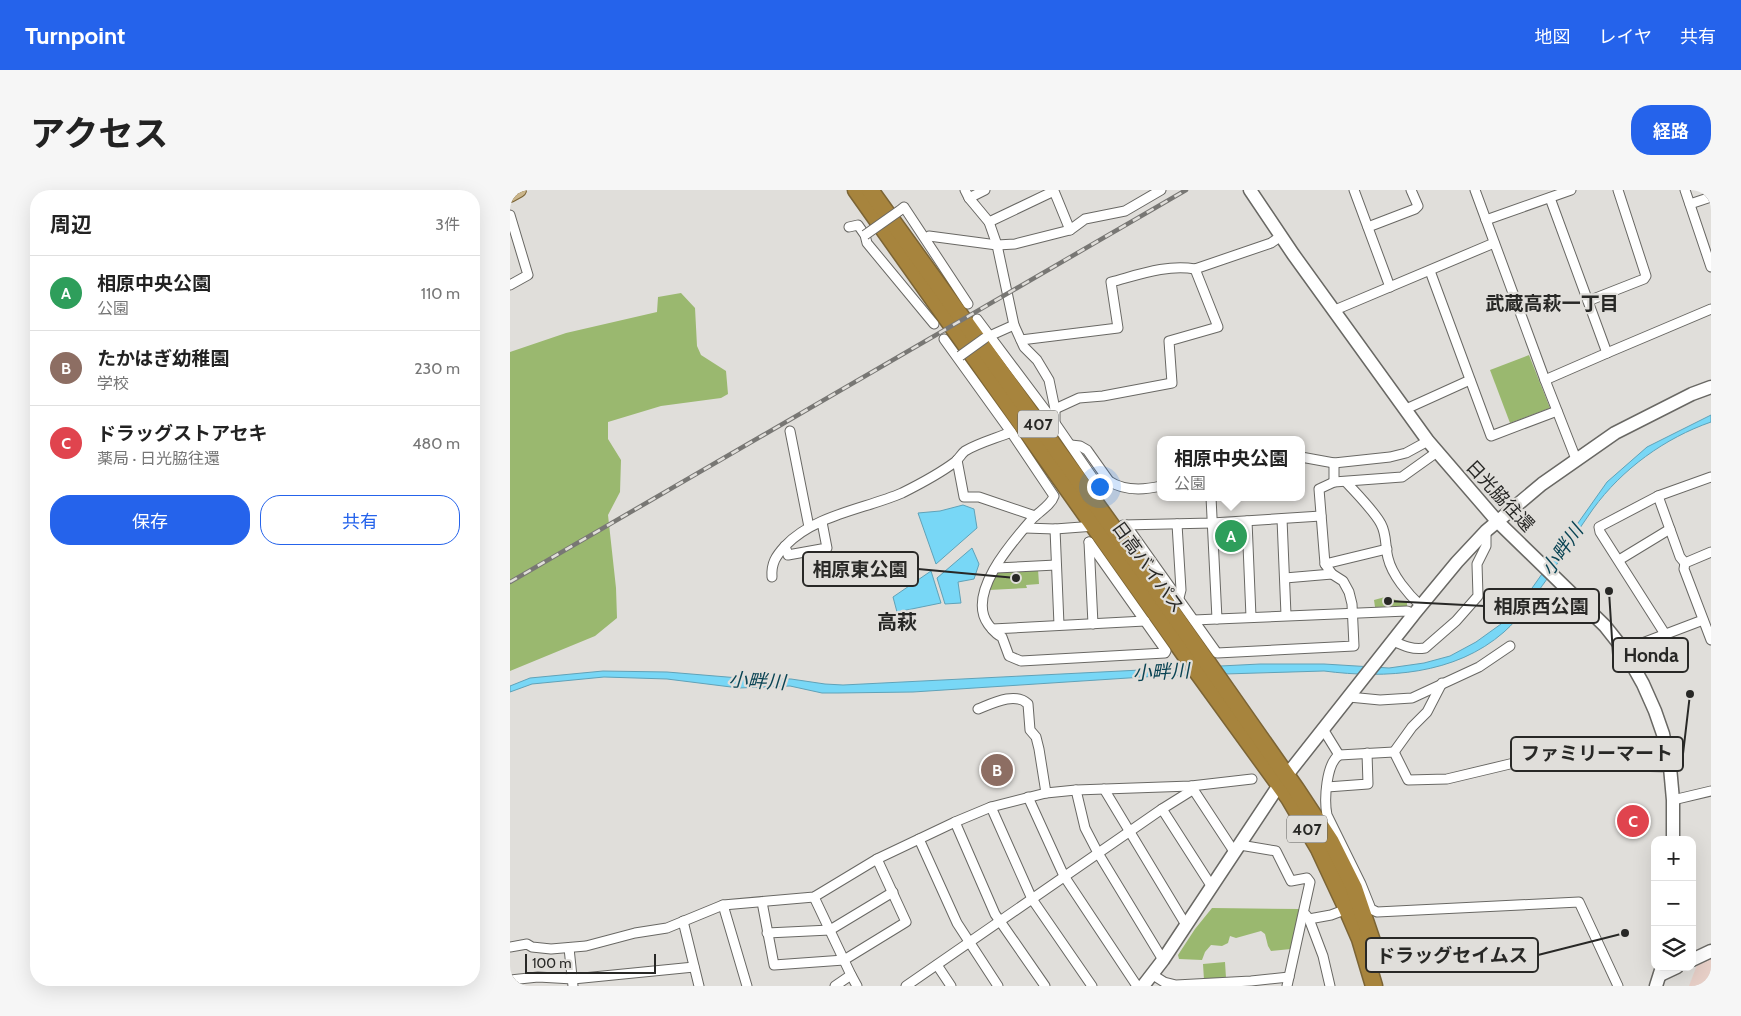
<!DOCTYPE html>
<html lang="ja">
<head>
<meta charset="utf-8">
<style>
  :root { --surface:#fff; --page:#f6f6f6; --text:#222; --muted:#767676; --line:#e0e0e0; --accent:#2563eb }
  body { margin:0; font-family:Cabin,"Noto Sans JP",sans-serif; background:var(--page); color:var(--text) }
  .controls { position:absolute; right:15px; bottom:15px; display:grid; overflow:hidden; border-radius:10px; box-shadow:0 5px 20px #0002 }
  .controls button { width:45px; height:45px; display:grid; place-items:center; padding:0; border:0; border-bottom:1px solid var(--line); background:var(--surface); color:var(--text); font:25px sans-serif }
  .scale { position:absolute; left:15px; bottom:12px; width:131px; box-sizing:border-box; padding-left:5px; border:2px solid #282826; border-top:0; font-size:14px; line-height:18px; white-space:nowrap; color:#282826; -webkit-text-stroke:4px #e0deda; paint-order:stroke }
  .you { position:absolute; left:589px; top:296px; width:18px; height:18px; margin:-12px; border:4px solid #fff; border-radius:50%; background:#1a73e8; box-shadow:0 0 0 8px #1a73e833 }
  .badge { display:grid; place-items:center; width:32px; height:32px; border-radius:50%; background:var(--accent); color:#fff; font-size:16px; font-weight:700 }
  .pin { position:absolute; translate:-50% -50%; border:2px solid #fff; box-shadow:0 1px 5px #0006 }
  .popup { position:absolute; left:647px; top:246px; width:148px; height:65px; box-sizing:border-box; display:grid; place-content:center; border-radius:10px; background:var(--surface); filter:drop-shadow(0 1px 4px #0005); font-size:16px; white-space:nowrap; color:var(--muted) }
  .popup b { font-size:19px; color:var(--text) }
  .popup::after { content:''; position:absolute; left:50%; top:100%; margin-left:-10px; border:10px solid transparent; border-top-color:var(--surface) }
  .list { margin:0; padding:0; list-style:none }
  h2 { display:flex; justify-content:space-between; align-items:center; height:65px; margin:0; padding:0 20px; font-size:21px }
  h2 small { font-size:16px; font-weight:400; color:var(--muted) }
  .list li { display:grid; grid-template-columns:32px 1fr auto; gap:15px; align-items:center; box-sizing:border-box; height:75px; padding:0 20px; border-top:1px solid var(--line) }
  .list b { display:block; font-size:19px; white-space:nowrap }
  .list p { margin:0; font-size:16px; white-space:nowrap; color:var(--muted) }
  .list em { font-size:16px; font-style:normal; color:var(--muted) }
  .actions { display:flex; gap:10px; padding:15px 20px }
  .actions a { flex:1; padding:11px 0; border:1px solid var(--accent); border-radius:20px; text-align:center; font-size:18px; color:var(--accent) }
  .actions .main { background:var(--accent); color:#fff }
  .icon { flex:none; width:28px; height:28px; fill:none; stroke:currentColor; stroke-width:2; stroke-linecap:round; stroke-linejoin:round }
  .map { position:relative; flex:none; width:1201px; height:796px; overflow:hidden; border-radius:20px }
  header { display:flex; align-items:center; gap:30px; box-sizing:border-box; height:70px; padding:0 25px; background:var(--accent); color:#fff }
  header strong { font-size:24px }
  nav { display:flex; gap:28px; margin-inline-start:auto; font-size:18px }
  .intro { display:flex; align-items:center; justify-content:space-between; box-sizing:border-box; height:120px; padding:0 30px }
  h1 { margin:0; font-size:35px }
  .button { padding:12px 22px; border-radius:20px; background:var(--accent); color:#fff; font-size:18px; font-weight:700 }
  main { display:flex; gap:30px; padding:0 30px }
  aside { flex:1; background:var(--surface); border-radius:20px; box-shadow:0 5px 20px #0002 }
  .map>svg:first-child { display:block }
  .industrial { fill:#e7cfc7 }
  .green { fill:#9ab86f }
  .water { fill:#78d7f6; stroke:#60a2b8 }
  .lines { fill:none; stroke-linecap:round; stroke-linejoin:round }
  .street-casing { stroke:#696864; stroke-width:11 }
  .secondary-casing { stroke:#696864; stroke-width:15 }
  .primary-casing { stroke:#7b6435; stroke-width:16 }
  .highway-casing { stroke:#7b6435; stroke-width:19 }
  .street { stroke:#fff; stroke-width:9 }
  .secondary { stroke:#fff; stroke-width:12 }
  .primary { stroke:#cab58b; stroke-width:14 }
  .highway { stroke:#a7843d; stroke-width:16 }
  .rail-casing { stroke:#787774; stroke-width:4.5 }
  .rail { stroke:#e0deda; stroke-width:2.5; stroke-dasharray:8; stroke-linecap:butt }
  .street-bridge-casing { stroke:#696864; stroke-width:11; stroke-linecap:butt }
  .street-bridge { stroke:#fff; stroke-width:9 }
  .labels { text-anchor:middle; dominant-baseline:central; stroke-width:4.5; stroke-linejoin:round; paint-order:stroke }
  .shield { fill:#e0deda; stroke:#5f5f5c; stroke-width:1 }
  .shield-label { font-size:16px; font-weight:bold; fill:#282826 }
  .street-label { font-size:18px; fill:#282826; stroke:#e0deda }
  .neighbourhood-label { font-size:19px; font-weight:bold; fill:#282826; stroke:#e0deda }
  .water-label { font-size:19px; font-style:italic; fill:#0a4454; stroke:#e0deda }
  .quarter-label { font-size:20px; font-weight:bold; fill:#282826; stroke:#e0deda }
  .leader { fill:none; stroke:#282826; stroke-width:2 }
  .callout-dot { fill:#282826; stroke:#e0deda; stroke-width:2 }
  .callout { fill:#e0deda; stroke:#282826; stroke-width:2 }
  .callout-label { font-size:19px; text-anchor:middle; font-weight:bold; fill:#282826 }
</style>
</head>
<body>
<header>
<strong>Turnpoint</strong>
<nav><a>地図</a><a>レイヤ</a><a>共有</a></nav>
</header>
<div class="intro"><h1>アクセス</h1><a class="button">経路</a></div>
<main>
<aside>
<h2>周辺<small>3件</small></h2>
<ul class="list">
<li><span class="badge" style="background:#2e9e5b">A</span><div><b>相原中央公園</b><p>公園</p></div><em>110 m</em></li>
<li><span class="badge" style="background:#8d6e63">B</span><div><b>たかはぎ幼稚園</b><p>学校</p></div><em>230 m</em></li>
<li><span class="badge" style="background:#e0444e">C</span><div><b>ドラッグストアセキ</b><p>薬局 · 日光脇往還</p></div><em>480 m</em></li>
</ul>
<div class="actions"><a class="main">保存</a><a>共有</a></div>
</aside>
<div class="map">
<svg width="1201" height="796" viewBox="0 0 1201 796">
  <rect width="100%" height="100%" fill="#e0deda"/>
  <!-- industrial -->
  <polygon class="industrial" points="1201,768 1201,796 1179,796 1187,775"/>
  <!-- green -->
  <g class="green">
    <polygon points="171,103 185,118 187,156 191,165 216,181 218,204 211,208 151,216 98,232 98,249 111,270 110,302 98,325 106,398 107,428 85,446 0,481 0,162 56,143 147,122 148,107"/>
    <polygon points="1019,165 1040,218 1000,233 980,180"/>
    <polygon points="731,335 735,338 736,353 707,355 706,340 708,336"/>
    <polygon points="528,379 529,394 516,395 517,398 479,400 488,381"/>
    <polygon points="875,407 897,413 897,416 865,417 864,410"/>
    <polygon points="702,718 789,719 788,729 781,759 761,761 758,756 755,744 751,741 726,748 720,746 718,753 712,756 701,755 695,762 692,770 669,769 668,765 685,739"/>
    <polygon points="715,772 716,788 694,790 693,774"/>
  </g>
  <!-- water -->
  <g class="water">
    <path d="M1201 225V232C1155 248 1112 279 1083 319 1067 341 1053 366 1037 389 1024 407 1011 427 994 442 945 485 876 489 814 481L649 486 403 502 328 503H312L280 496 229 498 157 489 94 487 22 494 0 502V496L20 488 93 481 157 482 229 488 281 489 315 494 333 495 750 474H814L879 478 914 473 940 466 966 452 991 434 1015 408 1097 292 1137 257Z"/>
    <polygon points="453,315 464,319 467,338 426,374 408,323 430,321"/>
    <polygon points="462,358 469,374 464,389 448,392 451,413 435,414 427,388"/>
    <polygon points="421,381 431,413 387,422 383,407"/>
  </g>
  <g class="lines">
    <defs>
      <g id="street">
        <polyline points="455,0 459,8 479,32 487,55 504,135 514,157 527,170 539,190 545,219 545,233"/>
        <polyline points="844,0 880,97"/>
        <polyline points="965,0 1035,190"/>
        <polyline points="1175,0 1201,77"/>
        <polyline points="459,8 475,0"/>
        <polyline points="1040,8 1097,163 1035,190 1066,269"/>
        <polyline points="1180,14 1201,7"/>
        <polyline points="389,21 394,17 458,114"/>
        <polyline points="0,25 18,85 0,95"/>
        <polyline points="976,30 1061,0"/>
        <polyline points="479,32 544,1 560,40"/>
        <polyline points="339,37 348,35 355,45 357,53 424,134"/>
        <polyline points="858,37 905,19 908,16 901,0"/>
        <polyline points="419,46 487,55 505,54 560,40 575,29 615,21 651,0"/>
        <polyline points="920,81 981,246 1047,221"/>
        <polyline points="1078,111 1134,89 1136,86 1108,0"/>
        <polyline points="825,120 984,53"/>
        <polyline points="467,129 545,233 585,291 591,293 599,291"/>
        <polyline points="475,148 504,135"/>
        <polyline points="434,149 501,242"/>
        <path d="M511 150 608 138 601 92C628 85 657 74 685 79L761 53 771 46"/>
        <polyline points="1097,163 1201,119"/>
        <polyline points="545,219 569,208 593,206 662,193 659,151 708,137 685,79"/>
        <polyline points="896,219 960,190"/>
        <polyline points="280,241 299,337"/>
        <path d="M561 255 570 256 577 260 599 291C614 301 634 300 651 296"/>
        <polyline points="791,267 824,273 880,267 896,263 918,251"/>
        <polyline points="447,270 454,307 469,307 525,326"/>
        <polyline points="824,292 824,273"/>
        <path d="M836 292C846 303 865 322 871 334 877 345 875 357 878 368 882 385 898 404 911 416"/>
        <polyline points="1148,306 1170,367 1175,373"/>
        <polyline points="701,307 707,429 897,421 904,424"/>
        <polyline points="772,329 776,425"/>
        <polyline points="737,331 741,427"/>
        <path d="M312 332 317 358 278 365 275 356C304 325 355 319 392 303 410 294 429 284 445 272 449 269 451 264 455 261 468 253 487 248 501 242L544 306C541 315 530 321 523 328 503 351 456 403 478 434 482 439 485 444 492 447L499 466 511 471 655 463 656 461 579 352"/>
        <polyline points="667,334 671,400 669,408"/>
        <polyline points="613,335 702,333 811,326"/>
        <polyline points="616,335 707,463 844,456 842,414 839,402 833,391 822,384 815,374 809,299 824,292 892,287 927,262"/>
        <polyline points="515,338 545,339 585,336"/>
        <polyline points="545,339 549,435"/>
        <polyline points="579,352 583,434"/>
        <polyline points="1201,362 1175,373 1174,379 1201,450"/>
        <polyline points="1109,370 1160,339"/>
        <polyline points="815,374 877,359"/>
        <polyline points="486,378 546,375"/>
        <path d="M262 387C261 373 266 366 275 356"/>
        <polyline points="775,388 822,384"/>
        <polyline points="684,430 707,429"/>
        <polyline points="482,439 635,431"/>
        <polyline points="1155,444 1090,342 1089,337 1148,306 1201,287"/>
        <path d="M883 451C894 456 903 460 915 458L946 431 968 406 967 374 976 356V341"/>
        <polyline points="1114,460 1193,430"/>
        <polyline points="839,507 870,510 902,508 969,477 1000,456"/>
        <path d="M468 519C481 514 505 501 518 514L520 540 526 547 529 559 536 603"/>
        <path d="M813 539 829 565C816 574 814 610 817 625L851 694 861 719 867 722 1069 712 1108 796"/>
        <polyline points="884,562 902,537 917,522 932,493"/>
        <polyline points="829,565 884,562 898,590 937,589 1004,573 1030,570 1081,575 1160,577"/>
        <polyline points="681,596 725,663"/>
        <polyline points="817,597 858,594 857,563"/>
        <polyline points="594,599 676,735"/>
        <polyline points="566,600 575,638 588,663 653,770"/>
        <polyline points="518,607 554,686 627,796"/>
        <polyline points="1163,610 1201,601"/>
        <polyline points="481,617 522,709 582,796"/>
        <polyline points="652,619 702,697"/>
        <polyline points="445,632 485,724 535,796"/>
        <polyline points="409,649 447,733 488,796"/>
        <polyline points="730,655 766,661 781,691 797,688 800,692 777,796"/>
        <polyline points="304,707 341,785 347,796"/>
        <polyline points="252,712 264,775 334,770 396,732 367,669"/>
        <polyline points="213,715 237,796"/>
        <polyline points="796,725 799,729 821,725 837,719"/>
        <polyline points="799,729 813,766 820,796"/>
        <polyline points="173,731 189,796"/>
        <polyline points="257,743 320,740 383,702"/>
        <polyline points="0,757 17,754 22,757 41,759 76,756 125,743 157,738 213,715 304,707 367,669 445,632 481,617 536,603 566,600 681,596 742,589"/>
        <polyline points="59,758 63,796"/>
        <polyline points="427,775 441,796"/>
        <polyline points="643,785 654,792 666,795 741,791 779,787"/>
        <polyline points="0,790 28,787 63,789 184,777"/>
        <polyline points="325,796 341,785"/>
        <polyline points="396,796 652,619 684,599"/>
      </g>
      <g id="secondary">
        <polyline points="740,0 783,64 918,251 987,331 1095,436 1114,460 1133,494 1145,521 1153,544 1160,577 1163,610 1163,650"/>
        <polyline points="1182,770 1201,761"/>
        <polyline points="1150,785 1167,777"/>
        <polyline points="633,796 653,770 769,595 904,424 947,372 976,341 1032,294 1105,243 1182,204 1201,197"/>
        <polyline points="1146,796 1152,777"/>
      </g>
      <polyline id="primary" points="0,5 9,0"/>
      <g id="highway">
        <polyline points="346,0 678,469 779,608 809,659 837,719 850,749 864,796"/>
        <polyline points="360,0 601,335 786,599 821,652 844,698 865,760"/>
      </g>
    </defs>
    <!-- street casing -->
    <use href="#street" class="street-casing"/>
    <!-- secondary casing -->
    <use href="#secondary" class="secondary-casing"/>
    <!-- primary casing -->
    <use href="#primary" class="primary-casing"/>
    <!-- highway casing -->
    <use href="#highway" class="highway-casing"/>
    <!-- street -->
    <use href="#street" class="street"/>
    <!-- secondary -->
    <use href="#secondary" class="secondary"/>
    <!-- primary -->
    <use href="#primary" class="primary"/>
    <!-- highway -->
    <use href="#highway" class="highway"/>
    <defs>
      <polyline id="rail" points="0,392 676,0"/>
    </defs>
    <!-- rail casing -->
    <use href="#rail" class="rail-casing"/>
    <!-- rail -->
    <use href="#rail" class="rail"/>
    <defs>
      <g id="street-bridge">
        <polyline points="355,45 389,21"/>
        <polyline points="450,166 475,148"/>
      </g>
    </defs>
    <!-- street-bridge casing -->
    <use href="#street-bridge" class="street-bridge-casing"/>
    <!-- street-bridge -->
    <use href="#street-bridge" class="street-bridge"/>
  </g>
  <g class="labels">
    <!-- shield labels -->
    <g class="shield">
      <rect x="508" y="220.5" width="40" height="27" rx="4"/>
      <rect x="777" y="625.5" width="40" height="27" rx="4"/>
    </g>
    <g class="shield-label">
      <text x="528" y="234">407</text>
      <text x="797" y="639">407</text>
    </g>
    <!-- street labels -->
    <g class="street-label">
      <text transform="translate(990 306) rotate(47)">日光脇往還</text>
      <text transform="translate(638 377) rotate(54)">日高バイパス</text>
    </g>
    <!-- neighbourhood labels -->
    <g class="neighbourhood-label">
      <text x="1042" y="113">武蔵高萩一丁目</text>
    </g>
    <!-- water labels -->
    <g class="water-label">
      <text transform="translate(1052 360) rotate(-55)">小畔川</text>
      <text transform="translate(651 482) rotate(-3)">小畔川</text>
      <text transform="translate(247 491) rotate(3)">小畔川</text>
    </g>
    <!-- quarter labels -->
    <g class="quarter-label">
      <text x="387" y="432">高萩</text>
    </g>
  </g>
  <!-- callouts -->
  <path class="leader" d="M506 388L408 379M878 411L974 416M1099 401L1103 465M1180 504L1173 564M1115 743L1028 765"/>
  <g class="callout-dot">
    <circle cx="506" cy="388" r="5"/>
    <circle cx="878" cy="411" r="5"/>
    <circle cx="1099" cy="401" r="5"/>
    <circle cx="1180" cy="504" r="5"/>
    <circle cx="1115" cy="743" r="5"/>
  </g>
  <g class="callout">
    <rect x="293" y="362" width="115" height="34" rx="5"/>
    <rect x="974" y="399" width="115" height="34" rx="5"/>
    <rect x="1103" y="448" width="75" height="34" rx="5"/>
    <rect x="1001" y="547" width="172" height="34" rx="5"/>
    <rect x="856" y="748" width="172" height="34" rx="5"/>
  </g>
  <g class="callout-label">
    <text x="350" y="386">相原東公園</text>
    <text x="1031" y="423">相原西公園</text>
    <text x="1141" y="472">Honda</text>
    <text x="1087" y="570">ファミリーマート</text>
    <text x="942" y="772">ドラッグセイムス</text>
  </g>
</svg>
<div class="controls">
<button>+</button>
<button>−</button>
<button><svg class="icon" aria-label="layers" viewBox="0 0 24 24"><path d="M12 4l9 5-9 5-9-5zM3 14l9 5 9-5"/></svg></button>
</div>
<div class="scale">100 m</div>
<div class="you"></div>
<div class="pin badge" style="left:721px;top:346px;background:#2e9e5b">A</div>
<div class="popup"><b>相原中央公園</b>公園</div>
<div class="pin badge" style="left:487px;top:580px;background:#8d6e63">B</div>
<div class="pin badge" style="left:1123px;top:631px;background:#e0444e">C</div>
</div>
</main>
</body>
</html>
